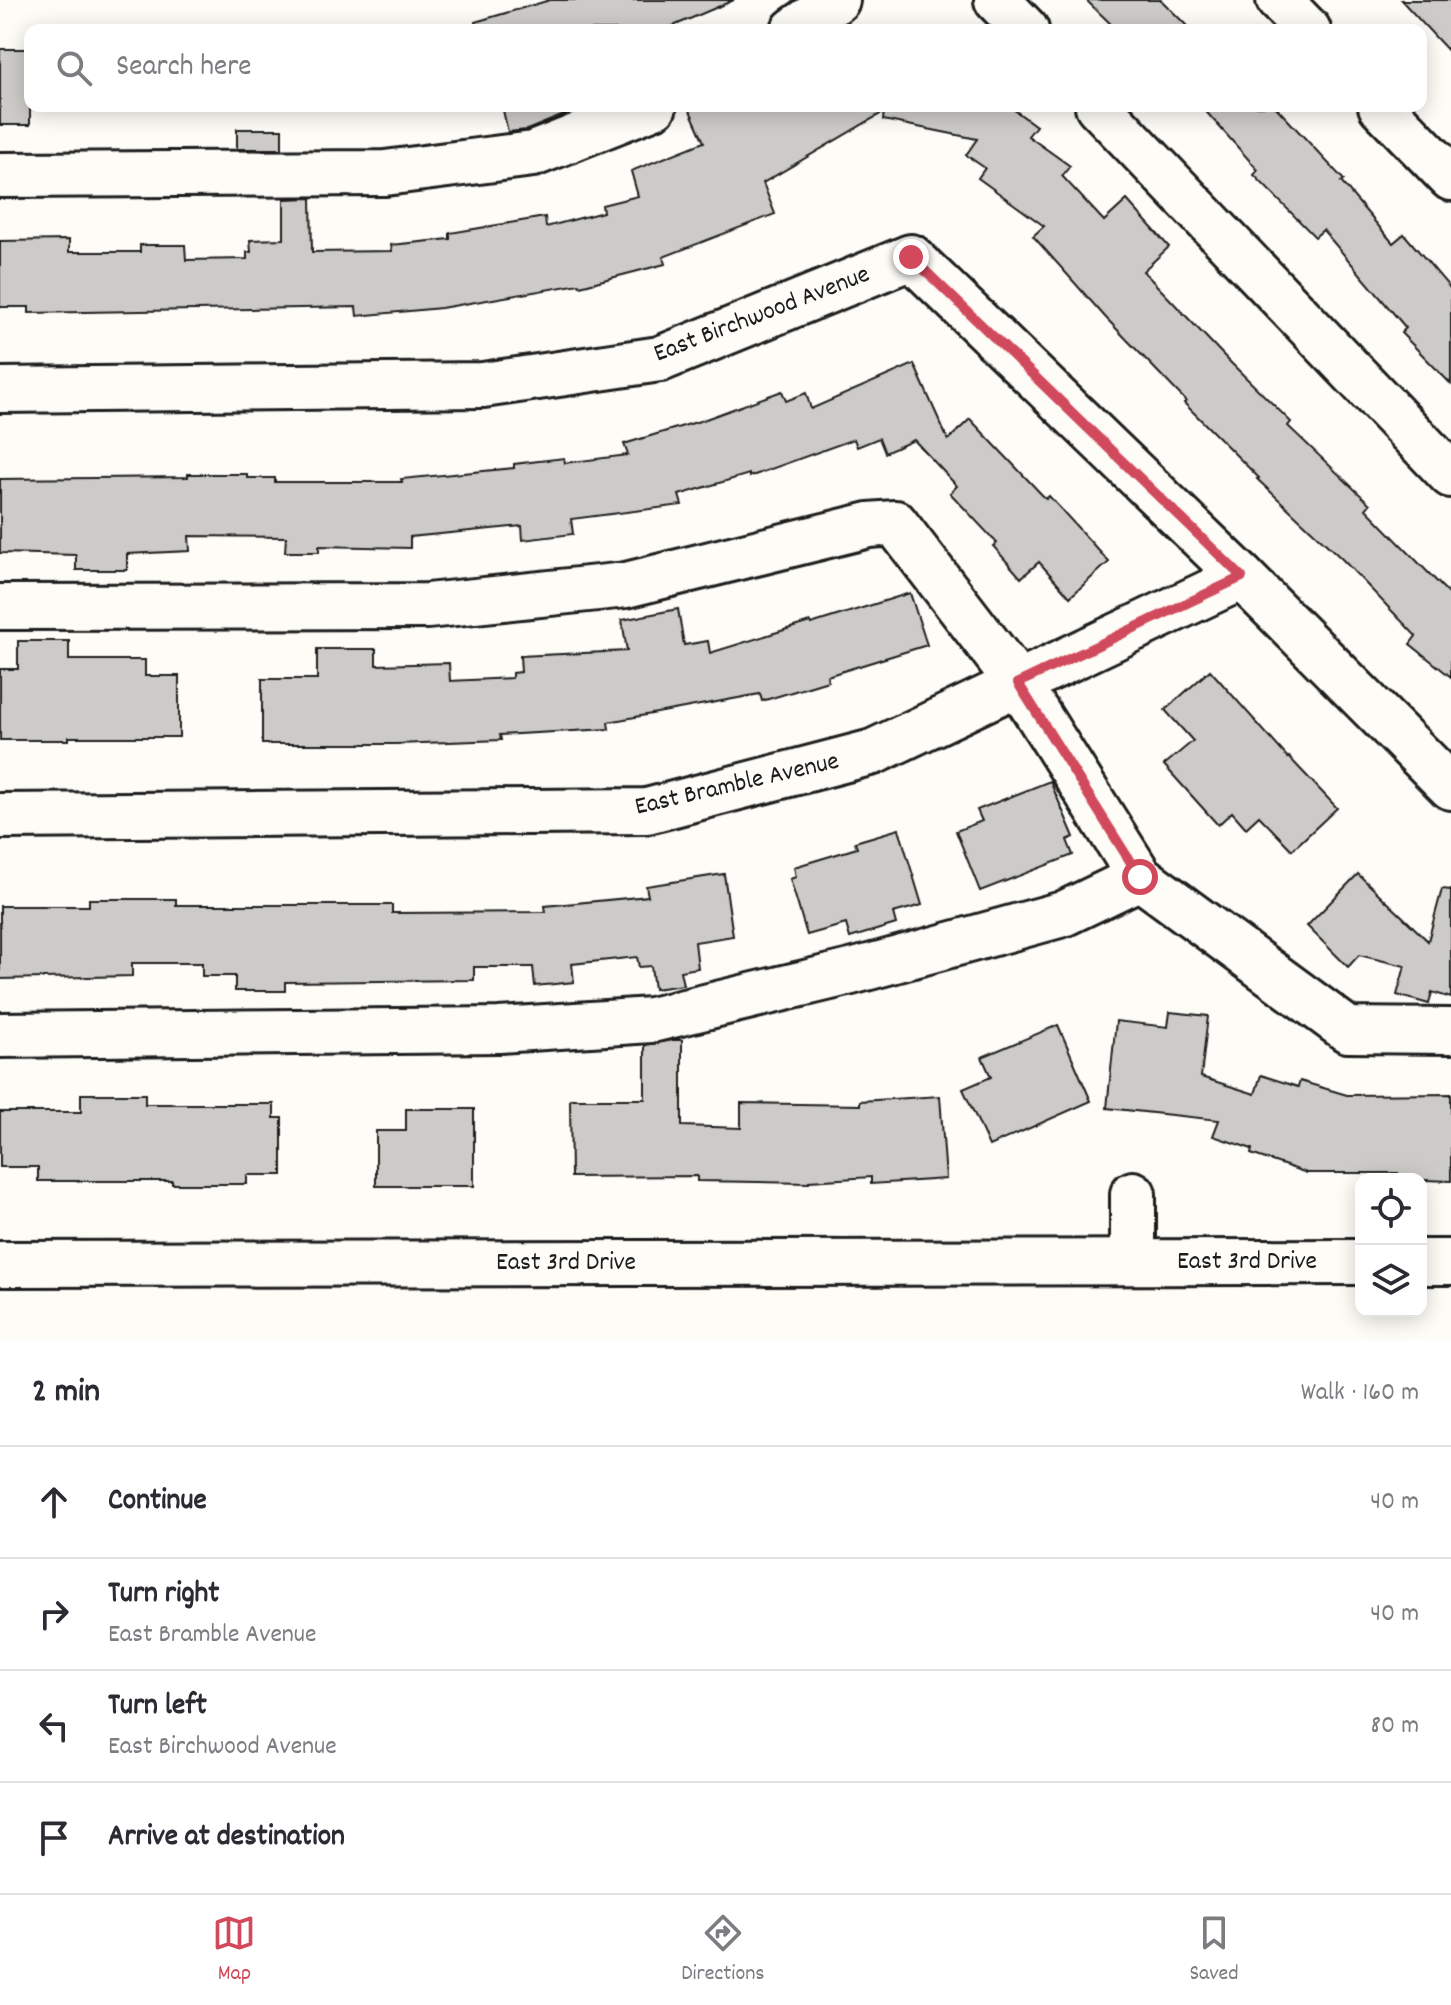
<!DOCTYPE html>
<html lang="en">
<head>
<meta charset="utf-8">
<style>
  :root { --surface:#fff; --page:#f2f2f3; --text:#2b2b33; --muted:#7c7c81; --line:#e1e1e2; --accent:#d1495b }
  body { margin:0; font-family:Dekko,sans-serif; background:var(--page); color:var(--text) }
  .controls { position:absolute; right:24px; bottom:24px; display:grid; overflow:hidden; border-radius:16px; box-shadow:0 4px 20px #0003 }
  .controls button { width:72px; height:72px; display:grid; place-items:center; padding:0; border:0; border-bottom:2px solid var(--line); background:var(--surface); color:var(--text); font:40px sans-serif }
  .stop { position:absolute; width:24px; height:24px; margin:-18px; border:6px solid #d1495b; border-radius:50%; background:#fff }
  .stop.end { background:#d1495b; border-color:#fff; box-shadow:0 2px 8px #0008 }
  .list { margin:0; padding:0; list-style:none }
  h2 { display:flex; justify-content:space-between; align-items:center; height:104px; margin:0; padding:0 32px; font-size:34px }
  h2 small { font-size:26px; font-weight:400; color:var(--muted) }
  .list li { display:grid; grid-template-columns:52px 1fr auto; gap:24px; align-items:center; box-sizing:border-box; height:112px; padding:0 32px; border-top:2px solid var(--line) }
  .list b { display:block; font-size:30px; white-space:nowrap }
  .list p { margin:0; font-size:26px; white-space:nowrap; color:var(--muted) }
  .list em { font-size:26px; font-style:normal; color:var(--muted) }
  .icon { flex:none; width:44px; height:44px; fill:none; stroke:currentColor; stroke-width:2; stroke-linecap:round; stroke-linejoin:round }
  .map { position:relative; flex:none; width:1451px; height:1341px; overflow:hidden }
  .search { position:absolute; background:var(--surface); box-shadow:0 4px 20px #0003; left:24px; right:24px; top:24px; height:88px; display:flex; align-items:center; gap:20px; box-sizing:border-box; padding:0 28px; border-radius:16px; color:var(--muted); font-size:30px }
  .sheet { height:552px; background:var(--surface) }
  nav { display:flex; justify-content:space-around; align-items:center; box-sizing:border-box; height:112px; border-top:2px solid var(--line); background:var(--surface); font-size:22px; color:var(--muted) }
  nav a { display:grid; justify-items:center; gap:4px }
  nav .on { color:var(--accent) }
  .map>svg:first-child { display:block }
  .building { fill:#cccbc8; stroke:#1c1c1c; stroke-width:2 }
  .lines { fill:none; stroke-linecap:round; stroke-linejoin:round }
  .minor-casing { stroke:#1c1c1c; stroke-width:50 }
  .minor { stroke:#fdfcf7; stroke-width:44 }
  .route { stroke:#d1495b; stroke-width:10 }
  .labels { text-anchor:middle; dominant-baseline:central; stroke-width:6; stroke-linejoin:round; paint-order:stroke }
  .street-label { font-size:26px; fill:#1c1c1c; stroke:#fdfcf7 }
</style>
</head>
<body>
<div class="map">
<svg width="1451" height="1341" viewBox="0 0 1451 1341">
  <rect width="100%" height="100%" fill="#fdfcf7"/>
  <filter id="ink" filterUnits="userSpaceOnUse"><feTurbulence type="fractalNoise" baseFrequency=".0125" numOctaves="2"/><feDisplacementMap in="SourceGraphic" scale="16" xChannelSelector="R" yChannelSelector="G"/><feConvolveMatrix kernelMatrix="1 2 1 2 8 2 1 2 1" color-interpolation-filters="sRGB"/></filter>
  <g filter="url(#ink)">
    <!-- building -->
    <g class="building">
      <polygon points="550,0 734,0 664,30 476,30 475,22"/>
      <polygon points="1086,0 1161,0 1191,30 1117,30"/>
      <polygon points="1401,0 1451,0 1451,54"/>
      <rect x="0" y="49" width="30" height="76"/>
      <polygon points="502,106 586,106 527,130 508,132"/>
      <polygon points="688,106 1009,106 1036,126 1028,136 1070,166 1062,176 1104,221 1127,200 1169,247 1143,271 1227,359 1291,422 1288,426 1370,504 1366,509 1451,596 1451,677 1410,644 1416,636 1342,559 1257,479 1259,478 1184,403 1186,401 1106,318 1033,236 1044,226 978,178 985,168 966,155 977,139 883,120 884,112 763,183 775,214 663,257 665,264 580,286 579,284 441,308 357,316 356,307 29,313 29,307 0,307 0,241 69,240 69,252 140,252 140,245 185,245 186,260 247,259 247,252 251,252 250,240 284,239 284,199 311,198 312,252 392,251 391,245 450,239 450,233 545,217 546,227 603,212 602,205 638,196 631,171 704,142"/>
      <polygon points="1201,106 1275,106 1344,180 1341,182 1393,243 1404,234 1451,289 1451,384 1401,333 1406,328 1323,230 1315,237 1254,175 1258,170"/>
      <rect x="237" y="129" width="45" height="20"/>
      <polygon points="914,364 948,440 970,419 1046,499 1049,496 1109,562 1070,597 1039,562 1021,578 993,546 997,543 950,493 957,486 914,440 885,453 879,438 857,447 854,439 749,477 749,474 679,495 682,505 571,519 573,534 523,540 522,526 410,537 410,548 319,546 319,552 285,552 286,537 189,536 190,551 127,554 127,570 76,570 76,555 0,553 0,479 188,477 188,474 247,474 247,478 275,478 275,482 402,482 401,479 514,468 514,464 564,458 565,463 628,455 624,444 703,420 782,391 786,401 806,393 811,409"/>
      <polygon points="910,593 927,645 827,676 828,681 762,701 760,694 608,722 609,729 500,735 501,740 396,744 262,744 262,679 317,679 317,649 376,649 376,665 449,663 450,681 512,678 512,673 521,672 520,656 627,651 622,620 678,609 684,645 708,641 710,653 810,622 811,624"/>
      <polygon points="18,641 69,641 69,660 145,660 145,676 179,676 179,737 69,737 69,740 0,740 0,669 18,669"/>
      <polygon points="1210,670 1288,758 1289,757 1337,808 1292,850 1259,816 1246,828 1232,812 1218,825 1164,765 1193,741 1165,710"/>
      <polygon points="1050,781 1074,837 1067,840 1073,855 980,891 956,831 982,821 977,810"/>
      <polygon points="899,829 922,905 893,913 896,924 850,938 846,924 807,935 790,879 796,877 794,867 857,848 855,842"/>
      <polygon points="724,874 733,936 695,942 698,968 680,971 683,985 654,989 651,966 639,967 637,957 572,964 574,982 535,986 533,967 474,967 474,980 285,982 285,991 235,991 235,976 202,976 202,963 132,963 132,976 0,979 0,906 89,906 89,899 176,899 176,905 392,905 392,913 546,912 545,906 648,896 646,886"/>
      <polygon points="1358,874 1428,941 1442,889 1451,890 1451,998 1432,992 1429,1004 1397,995 1405,966 1359,955 1348,967 1307,926"/>
      <polygon points="1170,1012 1208,1016 1201,1077 1255,1094 1261,1075 1298,1087 1300,1081 1347,1095 1451,1094 1451,1181 1398,1179 1398,1173 1307,1173 1251,1154 1252,1149 1213,1136 1219,1120 1107,1108 1116,1021 1168,1027"/>
      <polygon points="1058,1025 1091,1101 989,1146 963,1089 991,1077 982,1057"/>
      <polygon points="674,1040 682,1040 682,1126 741,1128 741,1103 860,1105 860,1101 940,1096 946,1179 871,1184 871,1177 809,1181 809,1183 697,1181 697,1176 571,1177 570,1099 645,1099 645,1045"/>
      <polygon points="81,1094 145,1094 145,1104 274,1104 274,1118 282,1118 282,1175 247,1175 247,1184 172,1184 172,1181 38,1181 38,1167 0,1167 0,1112 81,1112"/>
      <polygon points="406,1109 474,1109 474,1186 376,1186 376,1131 406,1131"/>
    </g>
    <g class="lines">
      <defs>
        <g id="minor">
          <polyline points="997,0 1026,30"/>
          <polyline points="1279,0 1308,30"/>
          <polyline points="794,30 837,0"/>
          <polyline points="1098,106 1451,475"/>
          <polyline points="1381,106 1451,178"/>
          <polyline points="0,175 385,173 533,154 654,106"/>
          <polyline points="0,390 483,385 660,359 911,257 1242,577 1451,787"/>
          <polyline points="0,607 427,606 626,585 869,525 895,523 1018,683 1140,877 1348,1030 1451,1031"/>
          <polyline points="0,816 647,811 873,752 1242,577"/>
          <polyline points="0,1035 499,1030 651,1020 851,972 1063,914 1140,877"/>
          <polyline points="1133,1194 1133,1262"/>
          <polyline points="1421,1262 1451,1262"/>
          <polyline points="0,1264 1361,1262"/>
        </g>
      </defs>
      <!-- minor casing -->
      <use href="#minor" class="minor-casing"/>
      <!-- minor -->
      <use href="#minor" class="minor"/>
    </g>
  </g>
  <g class="lines" filter="url(#ink)">
    <!-- route -->
    <polyline class="route" points="911,257 1242,577 1018,683 1140,877"/>
  </g>
  <g class="labels">
    <!-- street labels -->
    <g class="street-label">
      <text transform="translate(762 315) rotate(-21)">East Birchwood Avenue</text>
      <text transform="translate(737 785) rotate(-13)">East Bramble Avenue</text>
      <text x="1247" y="1262">East 3rd Drive</text>
      <text x="566" y="1263">East 3rd Drive</text>
    </g>
  </g>
</svg>
<div class="controls">
<button><svg class="icon" aria-label="locate" viewBox="0 0 24 24"><circle cx="12" cy="12" r="6"/><path d="M12 2v4M12 18v4M2 12h4M18 12h4"/></svg></button>
<button><svg class="icon" aria-label="layers" viewBox="0 0 24 24"><path d="M12 4l9 5-9 5-9-5zM3 14l9 5 9-5"/></svg></button>
</div>
<div class="stop" style="left:1140px;top:877px"></div>
<div class="stop end" style="left:911px;top:257px"></div>
<div class="search"><svg class="icon" aria-label="search" viewBox="0 0 24 24"><circle cx="10" cy="10" r="6"/><path d="M15 15l6 6"/></svg>Search here</div>
</div>
<section class="sheet">
<h2>2 min<small>Walk · 160 m</small></h2>
<ul class="list">
<li><svg class="icon" aria-label="ahead" viewBox="0 0 24 24"><path d="M12 20V5M6 11l6-6 6 6"/></svg><div><b>Continue</b></div><em>40 m</em></li>
<li><svg class="icon" aria-label="right" viewBox="0 0 24 24"><path d="M7 20v-9h11M14 6l5 5-5 5"/></svg><div><b>Turn right</b><p>East Bramble Avenue</p></div><em>40 m</em></li>
<li><svg class="icon" aria-label="left" viewBox="0 0 24 24"><path d="M17 20v-9H6M10 6l-5 5 5 5"/></svg><div><b>Turn left</b><p>East Birchwood Avenue</p></div><em>80 m</em></li>
<li><svg class="icon" aria-label="arrive" viewBox="0 0 24 24"><path d="M6 21V4h12l-3 4 3 4H6"/></svg><div><b>Arrive at destination</b></div></li>
</ul>
</section>
<nav>
<a class="on"><svg class="icon" aria-label="map" viewBox="0 0 24 24"><path d="M3 6l6-2 6 2 6-2v14l-6 2-6-2-6 2zM9 4v14M15 6v14"/></svg>Map</a>
<a><svg class="icon" aria-label="directions" viewBox="0 0 24 24"><path d="M12 3l9 9-9 9-9-9zM9 14v-3h6M13 9l2 2-2 2"/></svg>Directions</a>
<a><svg class="icon" aria-label="saved" viewBox="0 0 24 24"><path d="M7 4h10v16l-5-4-5 4z"/></svg>Saved</a>
</nav>
</body>
</html>
